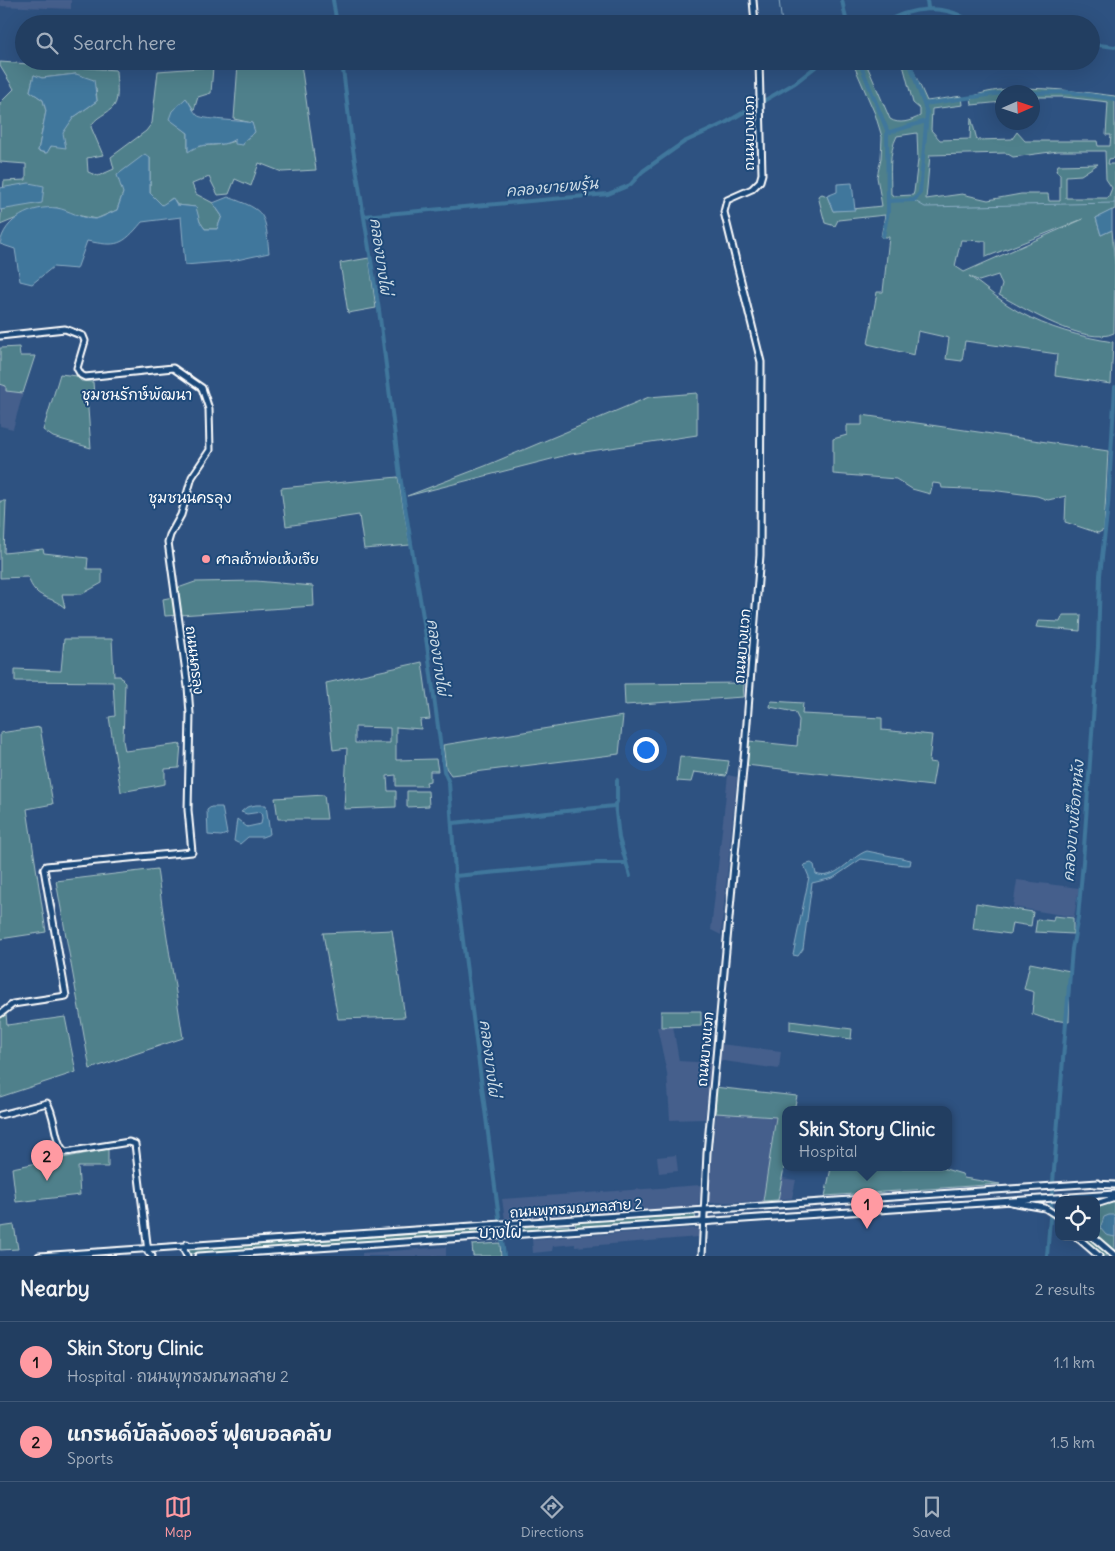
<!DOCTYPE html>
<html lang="en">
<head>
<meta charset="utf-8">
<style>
  :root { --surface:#223e61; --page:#2a4567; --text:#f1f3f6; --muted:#a2aebd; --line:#3f5776; --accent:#ff9aa2 }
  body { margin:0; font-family:Delius,"Playpen Sans Thai",sans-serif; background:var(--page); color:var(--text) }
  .controls { position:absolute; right:15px; bottom:15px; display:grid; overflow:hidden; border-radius:10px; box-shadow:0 5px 20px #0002 }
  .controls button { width:45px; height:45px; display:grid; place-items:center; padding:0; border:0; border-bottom:1px solid var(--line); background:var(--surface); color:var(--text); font:25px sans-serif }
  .compass { position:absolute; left:995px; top:85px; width:45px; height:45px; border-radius:50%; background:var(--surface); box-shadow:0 5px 20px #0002; rotate:87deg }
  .you { position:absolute; left:645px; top:749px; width:18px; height:18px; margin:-12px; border:4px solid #fff; border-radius:50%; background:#1a73e8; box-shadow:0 0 0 8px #1a73e833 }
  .badge { display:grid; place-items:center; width:32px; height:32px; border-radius:50%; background:var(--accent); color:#111; font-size:16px; font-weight:700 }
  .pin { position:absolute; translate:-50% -41px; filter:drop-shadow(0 1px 2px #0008) }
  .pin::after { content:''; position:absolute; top:26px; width:18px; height:15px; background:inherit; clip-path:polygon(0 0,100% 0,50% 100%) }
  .popup { position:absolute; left:782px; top:1106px; width:170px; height:65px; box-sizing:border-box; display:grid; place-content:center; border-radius:10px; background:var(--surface); filter:drop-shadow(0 1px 4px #0005); font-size:16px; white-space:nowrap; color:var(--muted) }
  .popup b { font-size:19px; color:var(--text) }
  .popup::after { content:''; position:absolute; left:50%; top:100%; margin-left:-10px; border:10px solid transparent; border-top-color:var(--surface) }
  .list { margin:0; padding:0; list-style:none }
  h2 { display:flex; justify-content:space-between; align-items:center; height:65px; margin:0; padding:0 20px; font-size:21px }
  h2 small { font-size:16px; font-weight:400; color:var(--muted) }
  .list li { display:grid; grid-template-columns:32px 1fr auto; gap:15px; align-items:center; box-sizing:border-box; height:80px; padding:0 20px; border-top:1px solid var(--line) }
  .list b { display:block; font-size:19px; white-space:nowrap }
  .list p { margin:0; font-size:16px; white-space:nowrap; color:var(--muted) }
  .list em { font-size:16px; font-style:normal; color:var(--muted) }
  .icon { flex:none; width:28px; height:28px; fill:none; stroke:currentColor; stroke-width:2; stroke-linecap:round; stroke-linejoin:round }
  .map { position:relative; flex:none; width:1115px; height:1256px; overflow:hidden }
  .search { position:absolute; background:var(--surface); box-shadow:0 5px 20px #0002; left:15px; right:15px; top:15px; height:55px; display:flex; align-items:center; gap:12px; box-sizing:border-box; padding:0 18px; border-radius:28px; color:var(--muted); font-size:19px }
  .sheet { height:225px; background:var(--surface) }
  nav { display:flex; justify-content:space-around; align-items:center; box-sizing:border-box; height:70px; border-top:1px solid var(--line); background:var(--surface); font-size:14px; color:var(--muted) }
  nav a { display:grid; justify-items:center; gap:2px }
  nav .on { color:var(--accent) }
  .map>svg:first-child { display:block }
  .built { fill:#445f8c }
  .green { fill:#4f808b; stroke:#a7c0c5; fill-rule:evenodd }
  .water { fill:#40779c; stroke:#8cadc4 }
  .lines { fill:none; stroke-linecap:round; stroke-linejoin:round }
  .stream { stroke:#8cadc4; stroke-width:1 }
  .canal { stroke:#40779c; stroke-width:4 }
  .secondary-casing { stroke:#fff; stroke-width:9 }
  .primary-casing { stroke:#fff; stroke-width:9 }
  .secondary { stroke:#1f4a7a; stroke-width:5 }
  .primary { stroke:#1f4a7a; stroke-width:5 }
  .poi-dot { fill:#ff9aa2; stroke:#1f4a7a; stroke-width:2 }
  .labels { text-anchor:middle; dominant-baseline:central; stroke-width:4; stroke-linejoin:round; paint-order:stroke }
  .street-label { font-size:14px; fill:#fff; stroke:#1f4a7a }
  .poi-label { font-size:14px; fill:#fff; stroke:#1f4a7a; text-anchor:start }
  .water-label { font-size:15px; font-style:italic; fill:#cfdde6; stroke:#1f4a7a }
  .neighbourhood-label { font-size:15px; fill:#fff; stroke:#1f4a7a }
  .quarter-label { font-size:16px; fill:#fff; stroke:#1f4a7a }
</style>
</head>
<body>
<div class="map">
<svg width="1115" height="1256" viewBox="0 0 1115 1256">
  <rect width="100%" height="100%" fill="#2e5281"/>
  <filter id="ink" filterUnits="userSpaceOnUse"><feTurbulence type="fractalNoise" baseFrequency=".02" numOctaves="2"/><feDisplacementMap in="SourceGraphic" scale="10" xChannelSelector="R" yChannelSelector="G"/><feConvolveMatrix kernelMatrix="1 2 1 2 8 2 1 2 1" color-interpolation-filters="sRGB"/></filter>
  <g filter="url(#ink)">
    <!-- built -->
    <g class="built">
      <polygon points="0,0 71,0 71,9 0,6"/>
      <polygon points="0,384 6,386 6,391 23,393 13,429 0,426"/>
      <polygon points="728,775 737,777 721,935 711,930"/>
      <polygon points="1017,880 1079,888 1074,917 1013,907"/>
      <polygon points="673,1026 679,1061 712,1063 710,1098 707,1098 705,1119 670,1120 667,1073 657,1027"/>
      <polygon points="720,1044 781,1051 779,1069 717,1060"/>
      <polygon points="716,1113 776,1117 763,1201 710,1203 708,1199"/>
      <polygon points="676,1155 678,1171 659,1173 657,1157"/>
      <polygon points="782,1178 796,1180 792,1198 778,1200"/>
      <polygon points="701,1185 699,1204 697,1206 505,1220 502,1199"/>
      <polygon points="696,1228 699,1229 699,1237 575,1247 575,1244 553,1246 552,1251 533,1253 532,1239"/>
      <polygon points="446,1247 446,1256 362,1256 362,1253"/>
    </g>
    <!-- green -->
    <g class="green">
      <path d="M267 61H292V66L301 64 316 170 282 172 259 163 251 186 235 179 229 194 218 195 209 177 192 184 196 194 213 203 222 216 217 229H205L200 222 195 207 177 205 172 198 162 206 150 193V158L123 193 117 210 96 219 71 214 57 208 34 211 0 225 4 181 26 180V164L0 162V103L14 89 0 66V62L116 70C116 80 120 97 114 106 108 114 94 117 91 127L103 155 87 158 88 172 98 176 114 169 111 157 146 131 152 123 158 71 213 67 211 93 198 97 194 110 186 98 170 119 188 133V151C202 142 207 147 222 144 231 143 236 139 245 140L254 133 252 123 234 119 238 64ZM76 74 96 88 97 101 74 117 46 153 38 151 46 111 43 100 30 91 34 75 42 78Z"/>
      <path d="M852 61H865L890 119C899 125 911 121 920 116V109L913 103 902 61H909L927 101 962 96 963 105 932 109 931 130 940 140 970 139 971 117 977 140 1012 139 1017 132 1025 141H1097L1098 146H1110L1111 135H1106L1108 102 1065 97H1033L1032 92H1002V102L972 105 971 97C1011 81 1072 91 1115 96V158L1109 159 1108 164H1115V209L1096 218 1101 235 1112 230 1115 266 1114 333C1086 347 1024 308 999 295L1002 285 998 275 979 281 969 276C985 287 1001 302 1019 312 1048 328 1081 337 1113 342L1111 384 1055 376 1057 354 965 341 962 361 946 359 949 338 918 331 914 355 868 344 877 292H883L889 237H881L885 215 838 220 835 226 825 223 818 196 822 194 827 196 833 211 882 206 877 177 881 158 882 137 875 114ZM917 133 918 160 914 192 913 195 894 196 891 194C891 175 888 153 897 136ZM1058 151H1105L1106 179 1112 188 1108 198H1066V176L1081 175 1098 164 1058 165 1056 171 1060 174V201H1049L1048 194H1021L988 200 962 194 926 199 930 155 1006 153 1013 157ZM1083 219 964 272 955 266 961 240 986 241V257Z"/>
      <polygon points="369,258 376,308 348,313 340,263"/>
      <polygon points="19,347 20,356 35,356 23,393 6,391 6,386 0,384 0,348"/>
      <polygon points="60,374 77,376 81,381 93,382 94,395 87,396 91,448 53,437 43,430"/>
      <polygon points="697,393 697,435 571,454 407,496 485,466 649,397"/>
      <polygon points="862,415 1108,451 1104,530 1098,533 1065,522 1066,496 1048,500 1037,496 991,490 942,488 941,484 933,483 930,494 912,489 896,479 833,474 833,439 847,435 847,425 862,425"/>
      <polygon points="398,477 410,545 364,549 359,515 286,526 281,488"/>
      <path d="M0 501H6L4 553 43 549 44 553 88 558 87 569H102V583L82 594H62L65 608C49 594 36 601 28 577L0 578Z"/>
      <polygon points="256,581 313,586 314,606 165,616 163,599 178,596 178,588 195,582"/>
      <polygon points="1063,615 1081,615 1080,631 1036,627 1038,621 1060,622"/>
      <polygon points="64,639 112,639 114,676 120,676 125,683 123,740 125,751 181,744 179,768 165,769 165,784 121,792 109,717 115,716 113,682 15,681 15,669 61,671"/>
      <path d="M422 662 430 719 420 720 421 729 396 727V760L436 759 438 771H430V781L426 782 427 786H396V775L387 776 388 791H396V807L344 809 347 748 333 750 326 683ZM355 727 390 728V743H355Z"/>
      <polygon points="744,683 743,697 625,705 624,684"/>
      <polygon points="771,701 803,703 802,714 882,718 882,730 932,735 929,762 936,763 932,786 746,765 749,741 797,746 799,720 795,712 770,707"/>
      <polygon points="623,716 619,754 451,775 446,768 443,745"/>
      <polygon points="40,727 53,804 27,809 46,932 0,939 0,733"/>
      <polygon points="680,756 729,761 726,776 694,772 691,782 677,781"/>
      <polygon points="407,791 428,791 429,806 407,807"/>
      <polygon points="324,795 327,819 278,819 275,798"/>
      <path d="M157 869C164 926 175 982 183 1038L90 1069 56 881Z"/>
      <polygon points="976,903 1033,912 1031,926 1012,923 1010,934 973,929"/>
      <polygon points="1054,916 1073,918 1073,934 1035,932 1037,919 1053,921"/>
      <polygon points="392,930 405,1017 338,1019 323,933"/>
      <polygon points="1030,963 1070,971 1069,1022 1046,1019 1032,1014 1034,992 1024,989"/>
      <polygon points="661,1011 701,1011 701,1026 661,1027"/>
      <polygon points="6,1014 7,1025 65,1017 76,1072 0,1097 0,1016"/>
      <polygon points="790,1021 852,1029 851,1039 790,1030"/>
      <polygon points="714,1087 797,1096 794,1110 786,1110 786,1157 778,1200 763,1201 776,1117 716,1113"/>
      <polygon points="108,1149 108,1167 78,1167 80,1195 16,1202 12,1168"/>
      <polygon points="831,1168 942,1168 962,1174 964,1178 1000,1184 825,1196"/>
      <polygon points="1115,1202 1115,1256 1102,1256 1079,1237 1096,1237 1096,1203"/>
      <polygon points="695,1215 696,1221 575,1229 576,1222"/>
      <polygon points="14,1225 18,1249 0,1250 0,1227"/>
      <polygon points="569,1225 569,1228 506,1234 505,1228"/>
      <polygon points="497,1228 498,1234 189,1254 185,1250"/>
      <polygon points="500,1243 501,1256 473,1256 472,1245"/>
    </g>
    <!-- water -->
    <g class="water">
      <polygon points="76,74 94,80 97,101 74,117 63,133 66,148 51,146 47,153 38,151 46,111 43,100 30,91 34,75 42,78"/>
      <path d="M186 98C190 103 193 111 197 115 201 120 241 120 252 123L255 132 245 140 243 145 235 144V139C219 150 206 139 188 152V133L169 119 172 111Z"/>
      <path d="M145 154 150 158V193L162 205 173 198 177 205 196 207 200 222 205 229H217L222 216 213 203 228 197C267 211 265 213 269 253L232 261 185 265 181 217 142 222C122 246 117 247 87 241L77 269 53 267 32 284 20 281 15 249 0 244C4 219 32 205 57 208 69 210 81 219 95 219 101 218 110 213 117 210L123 193 117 175Z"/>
      <polygon points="29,183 44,186 42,203 0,210 0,188"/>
      <polygon points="852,183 855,210 833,211 827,196 837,192 837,184"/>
      <polygon points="1112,210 1112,230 1101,235 1096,218"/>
      <polygon points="256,805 266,805 270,834 262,837 248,837 240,844 234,841 237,819 247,827 261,824 262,818 261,812 247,814 241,812 247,807"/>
      <polygon points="211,807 222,807 227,834 221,836 208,835 207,810"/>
      <path d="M867 851 911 860 910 865H904L861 859 833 878 812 883 803 949 798 956 793 955 809 877 804 865 811 863 814 865 816 874C835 882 851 856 867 851Z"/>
      <polygon points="1109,1215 1115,1215 1115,1237 1106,1235 1100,1228 1104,1217"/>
    </g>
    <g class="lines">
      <!-- stream -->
      <g class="stream">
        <polyline points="779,0 782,24"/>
        <polyline points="913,200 925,207 1115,203"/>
      </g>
      <!-- canal -->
      <g class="canal">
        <polyline points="333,0 337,24"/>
        <polyline points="842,0 847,24"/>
        <polyline points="927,0 928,8"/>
        <path d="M882 24C909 7 947 2 973 24"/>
        <polyline points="1091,44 1115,47"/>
        <polyline points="342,61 352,143 379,310 400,476 424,623 444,771 449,783 456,887 504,1256"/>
        <polyline points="859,61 887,130 888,212 883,236"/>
        <polyline points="1032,93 1069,92 1115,99"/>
        <polyline points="924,104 1002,93"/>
        <polyline points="887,133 926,121"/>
        <polyline points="888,201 914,200 920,193 927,113 909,61"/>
        <polyline points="364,216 608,194 630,185 643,171 684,142 725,123 795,83 823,61"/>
        <polyline points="615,804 619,838 630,876"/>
        <polyline points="453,823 614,806 617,802 617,780"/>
        <polyline points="455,876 596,863 626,863"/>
        <polyline points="1047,1256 1072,949 1078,917 1083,862 1098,647 1100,575 1108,505 1115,387"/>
      </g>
      <defs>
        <g id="secondary">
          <polyline points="753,0 755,24"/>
          <polyline points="0,336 65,329 83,336 85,341 77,368 81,375 85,377 173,368 202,388 209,409 210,450 192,477 181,515 170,535 168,542 188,687 190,714 188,810 192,852 46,866 44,869 66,996 13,1004 0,1014"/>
          <path d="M0 1115 47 1103C56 1115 54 1146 66 1152L129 1142 135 1144 148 1252 152 1256"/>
          <polyline points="187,1244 184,1250 187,1256"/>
          <polyline points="39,1256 1098,1183"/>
          <polyline points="198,1256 1115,1194"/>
          <polyline points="702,1256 707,1153 745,748 760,555 761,362 724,212 727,200 752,189 760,181 762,174 759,61"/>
        </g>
        <g id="primary">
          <polyline points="1094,1184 1115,1185"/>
          <polyline points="1011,1202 1045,1208 1059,1217"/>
          <polyline points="1096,1204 1115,1198"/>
          <polyline points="1077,1237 1099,1256"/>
          <polyline points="1093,1237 1115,1256"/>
        </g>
      </defs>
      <!-- secondary casing -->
      <use href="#secondary" class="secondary-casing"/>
      <!-- primary casing -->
      <use href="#primary" class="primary-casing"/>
      <!-- secondary -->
      <use href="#secondary" class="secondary"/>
      <!-- primary -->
      <use href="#primary" class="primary"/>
    </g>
  </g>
  <!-- markers -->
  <circle class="poi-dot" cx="206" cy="559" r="5"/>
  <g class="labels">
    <!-- street labels -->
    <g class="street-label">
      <text transform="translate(749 133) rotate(-90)">ถนนบางแวก</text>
      <text transform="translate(742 646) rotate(-85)">ถนนบางแวก</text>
      <text transform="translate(195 660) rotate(83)">ถนนนครลุง</text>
      <text transform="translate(705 1049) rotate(-85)">ถนนบางแวก</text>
      <text transform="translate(576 1208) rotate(-4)">ถนนพุทธมณฑลสาย 2</text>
    </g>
    <!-- poi labels -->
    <g class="poi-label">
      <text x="216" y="559">ศาลเจ้าพ่อเห้งเจีย</text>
    </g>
    <!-- water labels -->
    <g class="water-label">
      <text transform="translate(552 187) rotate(-5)">คลองยายพรุ้น</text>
      <text transform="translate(381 256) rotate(82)">คลองบางไผ่</text>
      <text transform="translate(438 657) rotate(82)">คลองบางไผ่</text>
      <text transform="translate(1073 821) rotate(-85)">คลองบางเชือกหนัง</text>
      <text transform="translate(490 1058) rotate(83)">คลองบางไผ่</text>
    </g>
    <!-- neighbourhood labels -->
    <g class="neighbourhood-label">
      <text x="137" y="394">ชุมชนรักษ์พัฒนา</text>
      <text x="190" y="497">ชุมชนนครลุง</text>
    </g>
    <!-- quarter labels -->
    <g class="quarter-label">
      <text x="500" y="1232">บางไผ่</text>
    </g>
  </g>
</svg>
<div class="controls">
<button><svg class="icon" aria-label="locate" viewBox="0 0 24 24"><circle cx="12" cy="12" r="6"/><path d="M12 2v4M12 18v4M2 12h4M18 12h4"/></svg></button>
</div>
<svg class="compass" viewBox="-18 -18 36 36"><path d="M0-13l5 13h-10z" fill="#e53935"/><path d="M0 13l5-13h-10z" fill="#a2aebd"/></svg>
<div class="you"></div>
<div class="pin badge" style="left:867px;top:1229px">1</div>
<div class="popup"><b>Skin Story Clinic</b>Hospital</div>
<div class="pin badge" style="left:47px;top:1181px">2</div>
<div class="search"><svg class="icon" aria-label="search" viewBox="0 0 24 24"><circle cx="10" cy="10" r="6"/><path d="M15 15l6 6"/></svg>Search here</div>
</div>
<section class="sheet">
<h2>Nearby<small>2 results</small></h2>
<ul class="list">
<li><span class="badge">1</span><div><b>Skin Story Clinic</b><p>Hospital · ถนนพุทธมณฑลสาย 2</p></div><em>1.1 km</em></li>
<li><span class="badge">2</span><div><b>แกรนด์บัลลังดอร์ ฟุตบอลคลับ</b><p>Sports</p></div><em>1.5 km</em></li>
</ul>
</section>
<nav>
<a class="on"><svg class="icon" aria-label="map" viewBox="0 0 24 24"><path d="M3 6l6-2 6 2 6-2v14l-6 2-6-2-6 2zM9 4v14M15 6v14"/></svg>Map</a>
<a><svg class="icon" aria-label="directions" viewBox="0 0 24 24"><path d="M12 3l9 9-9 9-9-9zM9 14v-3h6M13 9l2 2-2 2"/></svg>Directions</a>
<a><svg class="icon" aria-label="saved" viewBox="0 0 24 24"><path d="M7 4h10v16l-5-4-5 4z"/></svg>Saved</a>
</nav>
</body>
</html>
